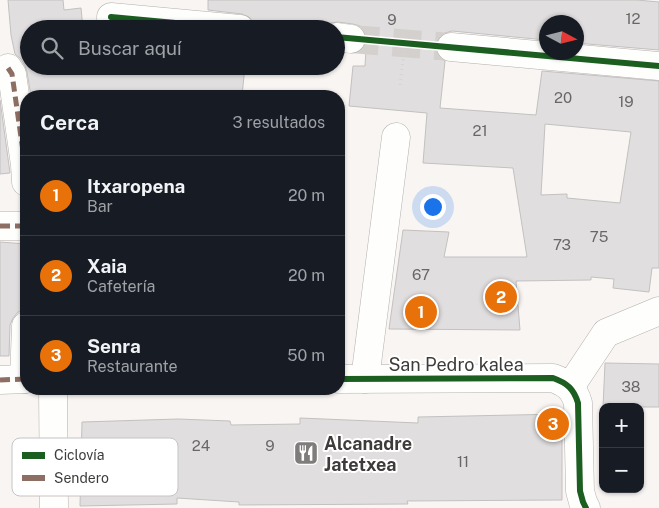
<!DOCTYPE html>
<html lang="es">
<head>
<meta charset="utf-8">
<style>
  :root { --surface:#171b24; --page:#20242c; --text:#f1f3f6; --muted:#9ea1a6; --line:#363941; --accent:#7f7d7b }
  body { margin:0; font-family:"Public Sans",sans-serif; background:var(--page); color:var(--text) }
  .controls { position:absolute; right:15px; bottom:15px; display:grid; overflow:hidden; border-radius:10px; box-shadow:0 1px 4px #0004 }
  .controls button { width:45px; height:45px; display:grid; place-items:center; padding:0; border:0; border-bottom:1px solid var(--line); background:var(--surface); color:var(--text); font:25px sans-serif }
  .compass { position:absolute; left:539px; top:15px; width:45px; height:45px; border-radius:50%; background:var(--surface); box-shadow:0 1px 4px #0004; rotate:97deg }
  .you { position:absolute; left:432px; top:206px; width:18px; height:18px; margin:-12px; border:4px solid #fff; border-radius:50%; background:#1a73e8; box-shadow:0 0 0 8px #1a73e833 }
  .badge { display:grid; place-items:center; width:32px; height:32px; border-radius:50%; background:var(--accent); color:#fff; font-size:16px; font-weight:700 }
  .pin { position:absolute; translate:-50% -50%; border:2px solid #fff; box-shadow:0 1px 5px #0006 }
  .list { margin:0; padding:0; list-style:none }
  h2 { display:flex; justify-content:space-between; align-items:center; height:65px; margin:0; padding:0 20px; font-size:21px }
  h2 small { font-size:16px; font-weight:400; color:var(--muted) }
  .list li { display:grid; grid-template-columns:32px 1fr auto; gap:15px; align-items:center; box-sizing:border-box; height:80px; padding:0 20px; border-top:1px solid var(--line) }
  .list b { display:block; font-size:19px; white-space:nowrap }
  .list p { margin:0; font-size:16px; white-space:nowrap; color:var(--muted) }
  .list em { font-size:16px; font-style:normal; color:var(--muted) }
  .icon { flex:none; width:28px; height:28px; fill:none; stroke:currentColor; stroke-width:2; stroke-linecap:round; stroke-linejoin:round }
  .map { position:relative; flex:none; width:659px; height:508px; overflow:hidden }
  .search { position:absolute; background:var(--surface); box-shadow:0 1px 4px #0004; left:20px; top:20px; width:325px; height:55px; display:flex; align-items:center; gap:12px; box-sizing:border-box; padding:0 18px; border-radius:28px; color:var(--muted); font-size:19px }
  .panel { position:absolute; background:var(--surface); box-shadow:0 1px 4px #0004; left:20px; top:90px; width:325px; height:305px; border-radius:20px }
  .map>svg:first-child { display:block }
  .building { fill:#e1dedf; stroke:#c3c0c0; fill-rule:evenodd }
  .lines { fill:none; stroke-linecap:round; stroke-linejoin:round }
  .minor-tunnel { stroke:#d4d0ce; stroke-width:28; stroke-dasharray:28 14; stroke-linecap:butt }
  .minor-casing { stroke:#b3b0ae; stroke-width:29 }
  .path { stroke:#d5d4d4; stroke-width:3; stroke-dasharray:1 4; stroke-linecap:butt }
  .minor { stroke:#fefefd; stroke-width:28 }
  .quiet { stroke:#8d6e63; stroke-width:5; stroke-dasharray:10 5; stroke-linecap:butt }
  .cycleway-casing { stroke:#fff; stroke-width:9 }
  .cycleway { stroke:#1b5e20; stroke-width:6 }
  .labels { text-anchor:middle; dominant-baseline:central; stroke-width:4; stroke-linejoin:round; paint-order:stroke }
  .number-label { font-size:15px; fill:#696766 }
  .street-label { font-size:18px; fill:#3e3c3b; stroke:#fff }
  .poi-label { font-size:18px; font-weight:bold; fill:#3e3c3b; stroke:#fff; text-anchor:start }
  .key { fill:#fff; stroke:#c5c4c4; stroke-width:1 }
  .key-label { font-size:14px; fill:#3e3c3b }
</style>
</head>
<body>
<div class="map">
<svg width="659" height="508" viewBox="0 0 659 508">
  <rect width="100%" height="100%" fill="#f9f5f3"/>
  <!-- building -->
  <g class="building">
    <polygon points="8,0 63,0 64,10 81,8 83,29 29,29 29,66 245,66 242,96 31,96 27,72 25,66 21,59 15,54 11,35"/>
    <path d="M208 0H637L659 2V50L576 43V22H546V40L452 31 445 33 439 38 435 46 437 54 442 59 445 61 440 108 536 115 542 71 659 81V268H652L649 292 613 288 614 279 591 277V280L516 281 520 330 389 329 403 230 449 232 444 257H527L513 168 423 163 427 113 349 106 353 66H365L367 34 360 26 353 24 338 22 330 23 323 29 254 23 249 17 242 14 208 10ZM545 124 631 132 620 203 567 198V194L541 195Z"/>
    <polygon points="0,100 10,173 0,174"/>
    <polygon points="0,242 26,244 24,311 18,312 13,318 10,325 9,356 0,356"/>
    <polygon points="605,363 659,364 659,407 603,407"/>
    <polygon points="562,414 562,500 407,501 408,504 239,505 239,502 177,498 177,504 80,506 82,422 178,419 230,421 231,425 300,424 300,418 418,423 418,417"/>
  </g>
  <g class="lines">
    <!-- minor-tunnel -->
    <polyline class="minor-tunnel" points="351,39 451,47"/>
    <defs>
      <g id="minor">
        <polyline points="111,17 240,29"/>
        <polyline points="336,37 351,39"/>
        <polyline points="451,47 659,66"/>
        <polyline points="8,68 12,74 25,165 26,182"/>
        <polyline points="0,226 26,226"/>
        <polyline points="24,379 26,326"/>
        <path d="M339 379 553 378C567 383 574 389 578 403L580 491 583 502 586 508"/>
        <polyline points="365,379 396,137"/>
        <polyline points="0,380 26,379"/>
        <polyline points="570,387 606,333 659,311"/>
        <polyline points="53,389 54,508"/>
      </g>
    </defs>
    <!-- minor casing -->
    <use href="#minor" class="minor-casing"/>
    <!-- path -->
    <polyline class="path" points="400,85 405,44"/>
    <!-- minor -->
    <use href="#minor" class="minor"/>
    <!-- quiet -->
    <g class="quiet">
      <polyline points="8,68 12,74 25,165 26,182"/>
      <polyline points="0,226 26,226"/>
      <polyline points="24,379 26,326"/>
      <polyline points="0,380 26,379"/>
    </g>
    <defs>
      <g id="cycleway">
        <polyline points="111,17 240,29"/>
        <polyline points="336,37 659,66"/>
        <path d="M339 379 553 378C567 383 574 389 578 403L580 491 583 502 586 508"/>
      </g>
    </defs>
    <!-- cycleway casing -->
    <use href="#cycleway" class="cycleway-casing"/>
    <!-- cycleway -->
    <use href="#cycleway" class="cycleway"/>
  </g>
  <!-- icons -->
  <defs>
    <symbol id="restaurant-square" viewBox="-11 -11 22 22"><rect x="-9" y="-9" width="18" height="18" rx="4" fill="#7f7d7b" stroke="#fff"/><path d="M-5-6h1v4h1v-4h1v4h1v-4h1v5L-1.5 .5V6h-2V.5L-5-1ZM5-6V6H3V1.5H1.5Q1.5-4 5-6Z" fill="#fff"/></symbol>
  </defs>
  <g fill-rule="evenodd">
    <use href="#restaurant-square" x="292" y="439" width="28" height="28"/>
  </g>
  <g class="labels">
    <!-- number labels -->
    <g class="number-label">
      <text x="633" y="18">12</text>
      <text x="392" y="19">9</text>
      <text x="563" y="97">20</text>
      <text x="626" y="101">19</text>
      <text x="480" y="130">21</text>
      <text x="599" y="236">75</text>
      <text x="562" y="244">73</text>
      <text x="421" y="274">67</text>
      <text x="631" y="386">38</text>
      <text x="201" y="445">24</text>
      <text x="270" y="445">9</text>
      <text x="463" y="461">11</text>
    </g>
    <!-- street labels -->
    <g class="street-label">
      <text x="456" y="364">San Pedro kalea</text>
    </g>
    <!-- poi labels -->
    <g class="poi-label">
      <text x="324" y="443">Alcanadre<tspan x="324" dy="21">Jatetxea</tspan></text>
    </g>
  </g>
  <!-- legend -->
  <rect x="12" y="438" width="166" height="58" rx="8" class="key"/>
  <rect x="22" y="452" width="23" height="7" fill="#1b5e20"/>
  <rect x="22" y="475" width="23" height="6" fill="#8d6e63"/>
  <g class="key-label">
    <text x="54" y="460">Ciclovía</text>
    <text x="54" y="483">Sendero</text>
  </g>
</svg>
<div class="controls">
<button>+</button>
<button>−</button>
</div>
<svg class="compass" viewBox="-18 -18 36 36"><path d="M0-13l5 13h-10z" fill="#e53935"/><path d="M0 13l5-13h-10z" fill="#9ea1a6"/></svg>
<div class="you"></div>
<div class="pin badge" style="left:421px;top:312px;background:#e8710a">1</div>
<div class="pin badge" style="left:501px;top:297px;background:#e8710a">2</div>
<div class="pin badge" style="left:553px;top:424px;background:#e8710a">3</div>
<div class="search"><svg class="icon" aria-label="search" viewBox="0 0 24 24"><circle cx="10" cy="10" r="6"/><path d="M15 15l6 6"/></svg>Buscar aquí</div>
<section class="panel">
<h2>Cerca<small>3 resultados</small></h2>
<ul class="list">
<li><span class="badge" style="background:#e8710a">1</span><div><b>Itxaropena</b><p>Bar</p></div><em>20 m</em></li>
<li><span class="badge" style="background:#e8710a">2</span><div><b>Xaia</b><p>Cafetería</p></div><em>20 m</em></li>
<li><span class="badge" style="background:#e8710a">3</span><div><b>Senra</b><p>Restaurante</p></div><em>50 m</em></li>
</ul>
</section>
</div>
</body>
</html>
